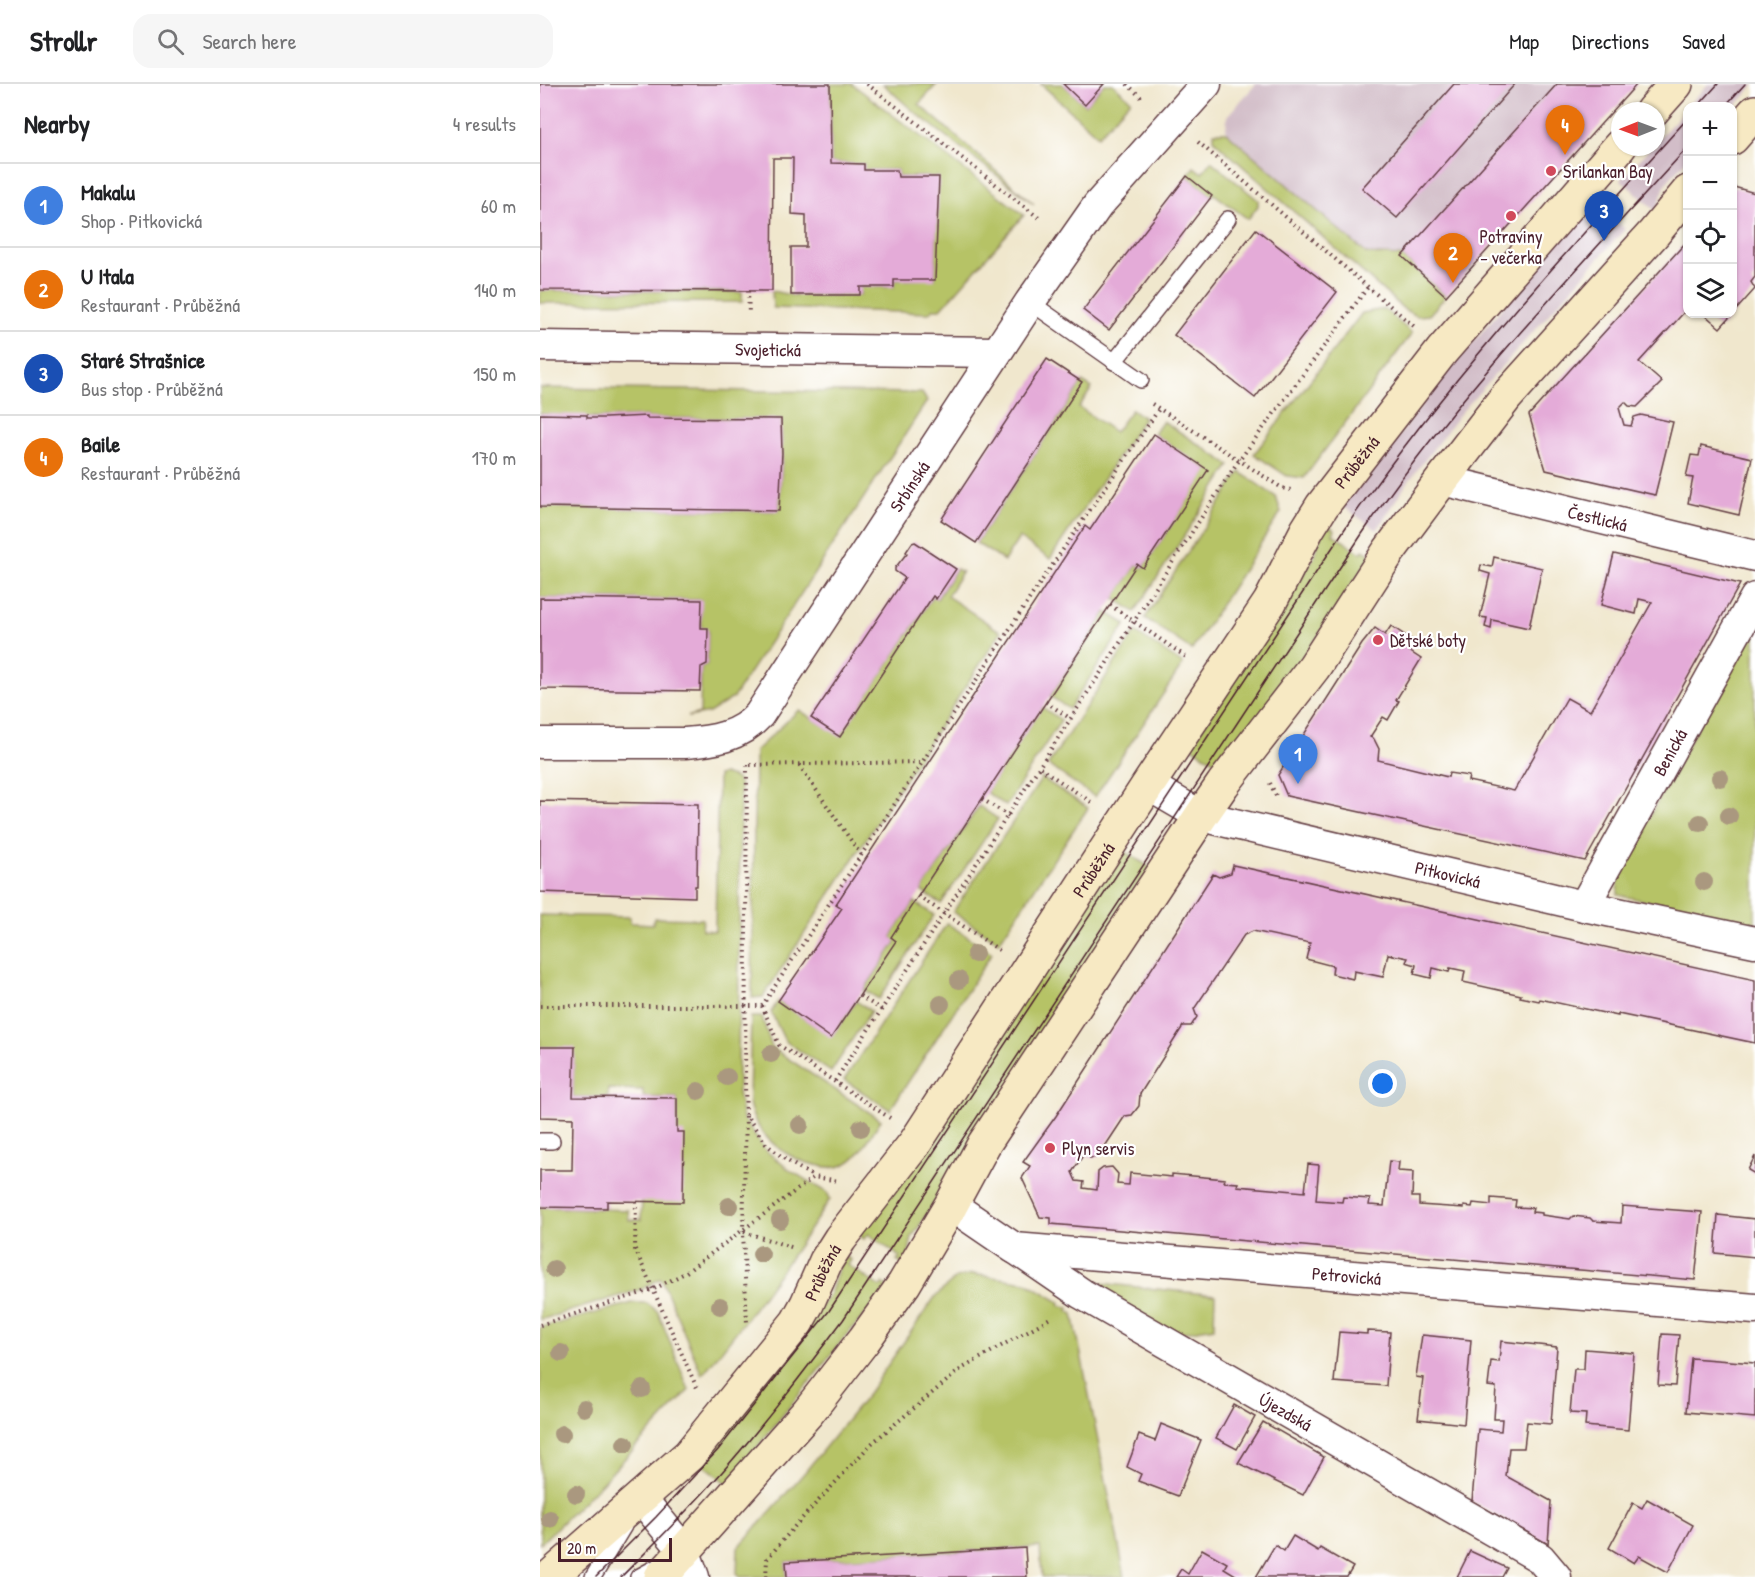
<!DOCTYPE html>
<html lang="en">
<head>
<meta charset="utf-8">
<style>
  :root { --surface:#fff; --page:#f6f6f6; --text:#202124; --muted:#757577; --line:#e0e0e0; --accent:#d1495b }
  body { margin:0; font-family:"Patrick Hand",sans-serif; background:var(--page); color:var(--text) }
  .controls { position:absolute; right:18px; top:18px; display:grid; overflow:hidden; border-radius:12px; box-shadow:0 2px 4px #0004 }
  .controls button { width:54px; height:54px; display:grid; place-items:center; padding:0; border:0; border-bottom:2px solid var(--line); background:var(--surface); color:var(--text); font:30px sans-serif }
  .compass { position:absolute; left:1071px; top:18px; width:54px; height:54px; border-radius:50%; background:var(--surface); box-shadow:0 2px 4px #0004; rotate:269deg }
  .scale { position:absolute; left:18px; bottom:15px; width:114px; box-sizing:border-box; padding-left:6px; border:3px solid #4a1f2b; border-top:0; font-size:16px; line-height:21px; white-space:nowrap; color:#4a1f2b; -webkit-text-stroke:4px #fff; paint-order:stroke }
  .you { position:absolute; left:843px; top:1000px; width:21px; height:21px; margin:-15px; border:4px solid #fff; border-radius:50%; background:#1a73e8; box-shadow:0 0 0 9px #1a73e833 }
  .badge { display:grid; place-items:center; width:39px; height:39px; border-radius:50%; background:var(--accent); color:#fff; font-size:20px; font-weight:700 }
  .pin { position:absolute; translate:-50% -50px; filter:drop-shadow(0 2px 3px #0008) }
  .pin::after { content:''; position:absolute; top:32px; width:21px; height:18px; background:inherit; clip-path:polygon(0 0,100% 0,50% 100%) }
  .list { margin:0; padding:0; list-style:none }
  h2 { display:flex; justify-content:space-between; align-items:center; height:78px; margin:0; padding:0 24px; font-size:26px }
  h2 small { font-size:20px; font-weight:400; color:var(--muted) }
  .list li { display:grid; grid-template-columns:39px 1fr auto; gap:18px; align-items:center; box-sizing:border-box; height:84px; padding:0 24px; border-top:2px solid var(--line) }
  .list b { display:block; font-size:22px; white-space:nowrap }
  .list p { margin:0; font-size:20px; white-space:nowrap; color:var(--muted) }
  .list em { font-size:20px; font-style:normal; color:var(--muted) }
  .icon { flex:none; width:33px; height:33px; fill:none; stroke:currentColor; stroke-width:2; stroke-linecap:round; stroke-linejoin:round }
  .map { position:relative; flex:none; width:1215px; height:1493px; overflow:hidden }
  header { display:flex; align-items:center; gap:36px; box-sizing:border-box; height:84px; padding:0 30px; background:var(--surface); border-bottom:2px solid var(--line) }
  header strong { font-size:28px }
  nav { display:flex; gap:33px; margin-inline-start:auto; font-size:21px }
  .search { width:420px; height:54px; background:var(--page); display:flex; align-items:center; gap:15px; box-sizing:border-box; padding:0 21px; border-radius:18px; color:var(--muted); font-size:22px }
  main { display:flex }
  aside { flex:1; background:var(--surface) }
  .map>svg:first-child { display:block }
  .industrial { fill:#d2bdc8 }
  .green { fill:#b6c366; stroke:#807148; stroke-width:1.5 }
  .building { fill:#e4abd8 }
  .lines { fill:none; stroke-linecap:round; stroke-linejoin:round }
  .service-casing { stroke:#633d43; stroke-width:18 }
  .minor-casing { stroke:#633d43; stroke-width:33 }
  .secondary-casing { stroke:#633d43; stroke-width:36 }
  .path { stroke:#633d43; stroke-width:4; stroke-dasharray:1.5 4.5; stroke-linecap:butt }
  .service { stroke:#fff; stroke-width:15 }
  .minor { stroke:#fff; stroke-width:30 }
  .secondary { stroke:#f7e9c3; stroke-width:33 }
  .tram { stroke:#4a1f2b; stroke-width:1.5 }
  .tree { fill:#aa987f }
  .poi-dot { fill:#d1495b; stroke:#fff; stroke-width:2 }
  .labels { text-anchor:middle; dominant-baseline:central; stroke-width:4.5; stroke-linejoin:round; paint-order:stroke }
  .poi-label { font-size:18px; fill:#4a1f2b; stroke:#fff; text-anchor:start }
  .street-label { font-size:18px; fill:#4a1f2b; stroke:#fff }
</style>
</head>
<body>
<header>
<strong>Strollr</strong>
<div class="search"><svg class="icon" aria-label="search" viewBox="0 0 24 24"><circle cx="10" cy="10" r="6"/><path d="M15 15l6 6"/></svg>Search here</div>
<nav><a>Map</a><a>Directions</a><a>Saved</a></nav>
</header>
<main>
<aside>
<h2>Nearby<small>4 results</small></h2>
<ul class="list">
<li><span class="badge" style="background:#3f7fe0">1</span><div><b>Makalu</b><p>Shop · Pitkovická</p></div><em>60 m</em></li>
<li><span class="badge" style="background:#e8710a">2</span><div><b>U Itala</b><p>Restaurant · Průběžná</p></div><em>140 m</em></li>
<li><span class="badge" style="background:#1a4fb4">3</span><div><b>Staré Strašnice</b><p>Bus stop · Průběžná</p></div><em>150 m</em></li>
<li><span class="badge" style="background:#e8710a">4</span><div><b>Baile</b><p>Restaurant · Průběžná</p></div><em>170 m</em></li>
</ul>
</aside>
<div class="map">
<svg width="1215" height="1493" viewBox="0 0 1215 1493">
  <rect width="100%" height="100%" fill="#fff"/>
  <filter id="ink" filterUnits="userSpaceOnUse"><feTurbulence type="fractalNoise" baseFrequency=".0167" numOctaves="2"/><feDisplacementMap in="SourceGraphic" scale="12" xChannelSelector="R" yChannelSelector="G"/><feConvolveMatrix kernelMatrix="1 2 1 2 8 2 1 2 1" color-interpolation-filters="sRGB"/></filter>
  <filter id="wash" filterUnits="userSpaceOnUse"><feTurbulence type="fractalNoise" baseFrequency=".008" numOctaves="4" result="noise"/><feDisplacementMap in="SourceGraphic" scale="24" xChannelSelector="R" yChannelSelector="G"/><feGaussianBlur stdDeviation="1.35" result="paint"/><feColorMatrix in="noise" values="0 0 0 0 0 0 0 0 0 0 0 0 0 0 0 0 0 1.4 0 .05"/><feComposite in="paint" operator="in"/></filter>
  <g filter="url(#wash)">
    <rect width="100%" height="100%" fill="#f0e7cd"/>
    <!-- industrial -->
    <g class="industrial">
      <polygon points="716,0 1017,0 862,172 827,170 686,48 687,32"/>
      <polygon points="1168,0 1215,0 1193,25 1192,22 1148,22"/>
      <polygon points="1148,23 1147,75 1126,99 1116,127 1081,96 1111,63 1116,63 1116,57"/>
      <polygon points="1049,113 1085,145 919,331 866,401 837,446 798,419 801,414 831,390 892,307 978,205"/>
    </g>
    <!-- green -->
    <g class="green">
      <polygon points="290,0 312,0 484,131 401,225 393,225 389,229 233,224 232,207 251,211 320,211 320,203 354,203 354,196 395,195 398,93 358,93 357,86 324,86 324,80 291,79"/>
      <polygon points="343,0 397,0 379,20 494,120 373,27"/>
      <polygon points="501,0 523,0 545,21 564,0 573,0 591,16 558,52"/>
      <polygon points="674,48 686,48 827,170 862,172 906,212 889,231 877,232 865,226 681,63 674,56"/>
      <polygon points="671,77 718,116 718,122 708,135 674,110 672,112 647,92 654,83 662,89"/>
      <polygon points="0,206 202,208 202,218 0,219"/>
      <polygon points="844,225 872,249 764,394 747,392 714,370 822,229"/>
      <polygon points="542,298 552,304 539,323 575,348 592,325 604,334 510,475 479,454 464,477 436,459"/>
      <polygon points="0,304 382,309 387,317 193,614 169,629 147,633 160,629 161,583 167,580 168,545 161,544 161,516 0,514 0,423 239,427 242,370 241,335 107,334 107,332 65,334 0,330"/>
      <polygon points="623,337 690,381 595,528 574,514 597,480 603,484 667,386 614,350"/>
      <polygon points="700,388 736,413 741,428 652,566 605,534"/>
      <polygon points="785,439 795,446 793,450 821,469 823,466 832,471 763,575 682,682 650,662 773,475"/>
      <polygon points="416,485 422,488 407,512 461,548 223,913 212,914 215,667 259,626 300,652 393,512 397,515"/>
      <polygon points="566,528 586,540 529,625 510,612"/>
      <polygon points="1215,534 1215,841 1078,811 1078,792"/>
      <polygon points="595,548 643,580 555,713 508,681"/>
      <polygon points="502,623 521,636 466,722 446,708"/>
      <path d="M183 690 195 694 200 701 198 1008 203 1035 225 1066 251 1087 287 1108 290 1115C250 1176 208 1235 162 1291L121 1194 102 1205 0 1236V1123L88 1126 89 1136H101L102 1117 137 1048V1014L103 1013V1006L68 1005V1013H33L34 964 0 963V831L90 833V839L113 840 114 834 163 835 162 846 175 847 178 692Z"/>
      <polygon points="502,694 548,724 459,858 413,828"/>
      <polygon points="439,722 458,735 401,820 381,807"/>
      <polygon points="582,766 613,785 372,1153 367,1179 365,1182 357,1177 360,1173 328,1150 324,1155 318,1150"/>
      <polygon points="374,818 394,831 339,915 324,906 356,858 351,853"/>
      <polygon points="407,839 452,869 350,1026 304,996"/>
      <polygon points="238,917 291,953 316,917 331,927 291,988 245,957 231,928"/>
      <path d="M211 933H222L232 964 341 1036C330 1051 321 1074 303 1081 296 1085 288 1083 281 1082 248 1077 216 1053 209 1019Z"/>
      <polygon points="303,1171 311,1176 308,1181 340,1203 343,1199 350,1204 309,1248 188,1400 156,1374 235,1280 290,1210"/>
      <polygon points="432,1190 486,1198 520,1218 519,1221 529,1224 528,1227 533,1230 585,1493 502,1493 500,1463 246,1478 247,1493 200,1493 197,1489 198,1464 265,1388 325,1314 395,1213 416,1194"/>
      <polygon points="559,1199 675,1211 674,1243 627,1251 562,1211"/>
      <polygon points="92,1219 107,1219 118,1228 149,1306 61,1400 0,1460 0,1244"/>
    </g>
    <g id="blocks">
      <!-- building -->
      <g class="building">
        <polygon points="0,0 290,0 291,79 324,80 324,86 357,86 358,93 399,93 395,196 354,196 354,203 320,203 320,211 251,211 251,163 266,163 266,131 252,130 253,74 233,74 232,207 0,206"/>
        <polygon points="523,0 564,0 545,21"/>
        <polygon points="914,0 975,0 857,134 822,104"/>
        <polygon points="1017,0 1097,0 906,212 862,172"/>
        <polygon points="647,92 672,112 569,246 543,226"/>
        <polygon points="1194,103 1215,109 1215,193 1211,198 1215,205 1180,244 1164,230 1192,230 1192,106"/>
        <polygon points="716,145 797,208 715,314 634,251"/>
        <polygon points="1148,156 1148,224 1099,278 1122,298 1097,323 1089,322 1085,318 1079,324 1084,341 1091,342 1094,333 1101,331 1133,338 1115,411 1006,386 989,331"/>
        <polygon points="507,275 542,298 436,459 401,436"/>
        <polygon points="0,330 47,331 47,334 65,334 107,332 107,334 241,335 242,369 239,427 0,423"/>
        <polygon points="614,350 668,386 603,484 597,480 351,853 356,857 291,954 238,917 302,824 296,820 545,442 550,446"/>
        <polygon points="1161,362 1212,374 1199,431 1148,419 1153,394 1146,393 1151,371 1159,372"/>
        <polygon points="375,458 416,485 396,515 393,512 300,653 271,634 365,494 355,487 355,484 367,469 366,468 372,459"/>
        <polygon points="1074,470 1200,500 1045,777 747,712 738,691 822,560 835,544 845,551 851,542 875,558 869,567 881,575 856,616 859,617 848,636 843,633 830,653 834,655 839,665 838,676 908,693 909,689 929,692 928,697 974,707 1027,614 1050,627 1112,518 1099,515 1096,530 1061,521"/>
        <polygon points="954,473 1002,484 989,544 952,536 951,545 945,543 947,534 940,533 950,490 940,487 941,481 952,483"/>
        <polygon points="0,514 162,516 161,544 168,544 167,580 161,583 160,607 0,605"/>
        <polygon points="0,717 158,720 157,802 155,802 155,813 0,808"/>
        <polygon points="693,781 1215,896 1215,959 1078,930 1078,932 1000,915 999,917 980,913 981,911 923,898 925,887 910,884 909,888 893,884 891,894 874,890 876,881 866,878 868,874 848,870 843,893 814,887 813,895 792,890 793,882 766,875 770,859 713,847 704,851 654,925 657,933 651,942 643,942 600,1010 599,1022 592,1031 585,1032 558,1073 550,1074 544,1070 532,1088 536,1097 544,1098 543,1104 557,1106 558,1088 563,1084 572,1083 578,1090 577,1100 589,1101 590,1089 632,1093 632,1090 685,1095 684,1098 698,1099 697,1102 765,1108 768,1080 779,1081 776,1116 802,1118 803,1113 830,1115 829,1121 844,1122 849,1077 859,1078 858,1087 873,1088 872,1113 879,1113 879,1121 924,1124 924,1122 932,1123 933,1119 951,1121 951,1114 976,1116 975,1123 993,1124 992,1128 1002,1129 1002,1131 1030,1135 1033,1132 1050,1134 1053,1137 1081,1139 1082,1122 1162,1128 1155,1196 511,1140 511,1134 500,1133 482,1094 490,1082 483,1078 516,1032 673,790 679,793 691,789"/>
        <polygon points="0,963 35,963 33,1013 137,1014 137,1048 144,1048 143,1118 67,1117 67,1124 0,1123 0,1086 32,1086 33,1034 0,1033"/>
        <polygon points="1215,1072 1215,1090 1208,1086"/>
        <polygon points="1178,1131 1215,1135 1215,1173 1175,1169"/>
        <polygon points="827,1247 850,1248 846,1302 794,1298 799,1248 827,1250"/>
        <polygon points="1122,1250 1139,1251 1135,1302 1118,1301"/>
        <polygon points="882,1251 931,1256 924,1340 878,1335 883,1294 876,1293"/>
        <polygon points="961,1257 1017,1263 1011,1340 987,1338 984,1364 969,1364 966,1392 1011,1417 1008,1460 932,1417 938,1345 961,1347 962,1335 954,1335 956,1303 948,1302 951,1277 959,1278"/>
        <polygon points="1045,1265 1094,1269 1088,1346 1045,1342 1046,1330 1030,1329 1034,1285 1044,1285"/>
        <polygon points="1151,1274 1215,1279 1215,1334 1146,1328"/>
        <polygon points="694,1321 715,1333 697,1365 676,1354"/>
        <polygon points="723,1338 784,1373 763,1411 698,1379"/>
        <polygon points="621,1340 661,1356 638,1412 598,1397 601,1390 587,1383 599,1351 615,1357"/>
        <polygon points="1107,1415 1153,1441 1128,1488 1099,1472 1094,1479 1069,1464 1093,1419 1102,1424"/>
        <polygon points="753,1452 778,1467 780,1464 813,1483 807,1493 716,1493 735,1461 744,1467"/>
        <polygon points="485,1464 487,1493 247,1493 246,1478"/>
        <polygon points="662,1465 687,1479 684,1484 699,1493 636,1493 641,1485 648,1490"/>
        <polygon points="930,1467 967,1484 962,1493 917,1493"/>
      </g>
    </g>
  </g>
  <g filter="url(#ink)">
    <use href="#blocks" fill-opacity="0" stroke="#633d43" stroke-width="1.5"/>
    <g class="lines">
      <defs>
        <g id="service">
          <polyline points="490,218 601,296"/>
          <polyline points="574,278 688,135"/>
          <polyline points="0,1057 12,1057"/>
          <polyline points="53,1493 84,1442"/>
          <polyline points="98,1493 122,1480"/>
        </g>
        <g id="minor">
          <path id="s1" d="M0 262 456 268"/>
          <path id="s2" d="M902 396 1215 472"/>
          <path id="s3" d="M0 659H145C173 657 199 653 219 631L490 218 558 121 666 0"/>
          <path id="s4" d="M608 701 661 732 1044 822 1215 858"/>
          <path id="s5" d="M1044 822 1215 514"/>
          <path id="s6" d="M411 1121 474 1164 1215 1225"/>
          <path id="s7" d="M476 1165 542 1210 1000 1474 1016 1493"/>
          <polyline points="101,1414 145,1468 154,1493"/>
        </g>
        <g id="secondary">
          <polyline points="1112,27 1136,0"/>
          <polyline points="1192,54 1215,28"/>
          <path id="s8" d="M10 1493 149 1371 257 1238 267 1220 286 1177 300 1155 375 1059 608 701 730 518 767 446 782 422 902 267 1080 62"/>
          <polyline points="121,1493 268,1328 324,1256 364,1200 411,1121 444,1060 661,732 683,700 774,583 849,467 902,396 966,313 1114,149 1148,108"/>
        </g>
      </defs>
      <!-- service casing -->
      <use href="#service" class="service-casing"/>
      <!-- minor casing -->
      <use href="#minor" class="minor-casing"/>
      <!-- secondary casing -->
      <use href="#secondary" class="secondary-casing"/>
      <!-- path -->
      <g class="path">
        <polyline points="327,0 499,134"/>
        <polyline points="587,0 604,16"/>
        <polyline points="658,58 876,244"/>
        <polyline points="208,207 209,230"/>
        <polyline points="612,320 742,404 751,406"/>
        <polyline points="570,521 649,575"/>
        <polyline points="506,618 531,635"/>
        <polyline points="207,681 205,1002 206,1031 226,1060 246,1076 274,1093"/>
        <polyline points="210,681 382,678"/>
        <polyline points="259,681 321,771"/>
        <polyline points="500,684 554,720"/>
        <polyline points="730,699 737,714"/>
        <polyline points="442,715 469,732"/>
        <polyline points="378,812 459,866"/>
        <polyline points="320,912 342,926"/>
        <polyline points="0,922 222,922 492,511 619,325"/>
        <polyline points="222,922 239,961 350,1034"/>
        <polyline points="295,997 695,382 828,203"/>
        <polyline points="206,1032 203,1147 207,1240"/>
        <polyline points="96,1117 95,1165 157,1304"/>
        <polyline points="204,1148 254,1164"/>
        <polyline points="0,1241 114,1205 145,1189 274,1093 299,1097"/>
        <polyline points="226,1493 227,1475 255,1442 331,1360 421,1285 512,1233"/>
      </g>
      <!-- service -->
      <use href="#service" class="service"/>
      <!-- minor -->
      <use href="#minor" class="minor"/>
      <!-- secondary -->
      <use href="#secondary" class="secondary"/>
      <!-- tram -->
      <g class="tram">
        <polyline points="1158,22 1178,0"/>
        <polyline points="1185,22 1205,0"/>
        <path d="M56 1493 116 1433 178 1366 289 1227 808 440C909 294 1029 165 1148 34"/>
        <path d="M81 1493C118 1456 155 1420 189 1380 229 1334 266 1285 303 1236L822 450C917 310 1035 188 1148 63"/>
      </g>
    </g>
    <!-- trees -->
    <g class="tree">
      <circle cx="1180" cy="694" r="9"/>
      <circle cx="1189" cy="732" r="9"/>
      <circle cx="1160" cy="739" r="9"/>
      <circle cx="1164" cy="798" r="9"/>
      <circle cx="435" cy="870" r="9"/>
      <circle cx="419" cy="896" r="9"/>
      <circle cx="401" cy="920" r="9"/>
      <circle cx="231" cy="970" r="9"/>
      <circle cx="187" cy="993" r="9"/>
      <circle cx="158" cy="1007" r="9"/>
      <circle cx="260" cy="1041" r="9"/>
      <circle cx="321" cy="1044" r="9"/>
      <circle cx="189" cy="1122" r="9"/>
      <circle cx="240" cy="1136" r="9"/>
      <circle cx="221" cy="1170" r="9"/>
      <circle cx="14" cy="1185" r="9"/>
      <circle cx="180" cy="1222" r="9"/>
      <circle cx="21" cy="1269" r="9"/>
      <circle cx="102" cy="1305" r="9"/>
      <circle cx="44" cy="1324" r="9"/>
      <circle cx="22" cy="1350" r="9"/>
      <circle cx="85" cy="1360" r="9"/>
      <circle cx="36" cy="1410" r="9"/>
      <circle cx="10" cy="1435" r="9"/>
    </g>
  </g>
  <!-- markers -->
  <g class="poi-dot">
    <circle cx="1011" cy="87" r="6"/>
    <circle cx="971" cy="132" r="6"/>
    <circle cx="838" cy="556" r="6"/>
    <circle cx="510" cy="1064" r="6"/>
  </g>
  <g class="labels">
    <!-- poi labels -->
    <g class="poi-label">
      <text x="1023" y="87">Srilankan Bay</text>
      <text x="971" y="152" text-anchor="middle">Potraviny<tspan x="971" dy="21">– večerka</tspan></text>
      <text x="850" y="556">Dětské boty</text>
      <text x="522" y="1064">Plyn servis</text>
    </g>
    <!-- street labels -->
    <g class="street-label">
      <text stroke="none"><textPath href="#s1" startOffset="228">Svojetická</textPath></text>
      <text stroke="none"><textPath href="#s8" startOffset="1384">Průběžná</textPath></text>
      <text stroke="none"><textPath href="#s3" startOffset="500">Srbínská</textPath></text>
      <text stroke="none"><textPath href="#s2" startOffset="160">Čestlická</textPath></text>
      <text stroke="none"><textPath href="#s5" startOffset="176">Benická</textPath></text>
      <text stroke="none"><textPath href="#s8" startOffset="898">Průběžná</textPath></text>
      <text stroke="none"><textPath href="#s4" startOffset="315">Pitkovická</textPath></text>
      <text stroke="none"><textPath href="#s8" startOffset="412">Průběžná</textPath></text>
      <text stroke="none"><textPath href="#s6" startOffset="410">Petrovická</textPath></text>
      <text stroke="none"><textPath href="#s7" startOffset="315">Újezdská</textPath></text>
    </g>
  </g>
</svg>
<div class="controls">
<button>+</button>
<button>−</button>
<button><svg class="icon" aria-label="locate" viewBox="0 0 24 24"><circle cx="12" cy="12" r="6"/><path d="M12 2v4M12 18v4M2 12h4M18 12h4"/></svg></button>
<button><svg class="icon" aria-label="layers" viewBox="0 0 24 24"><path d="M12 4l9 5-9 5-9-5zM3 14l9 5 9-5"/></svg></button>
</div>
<svg class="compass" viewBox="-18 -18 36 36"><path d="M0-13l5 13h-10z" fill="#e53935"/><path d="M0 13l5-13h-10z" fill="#757577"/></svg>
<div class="scale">20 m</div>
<div class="you"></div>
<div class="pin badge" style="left:758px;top:700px;background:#3f7fe0">1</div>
<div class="pin badge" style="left:913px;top:199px;background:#e8710a">2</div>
<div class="pin badge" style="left:1064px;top:157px;background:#1a4fb4">3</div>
<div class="pin badge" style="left:1025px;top:71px;background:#e8710a">4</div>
</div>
</main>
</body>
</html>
